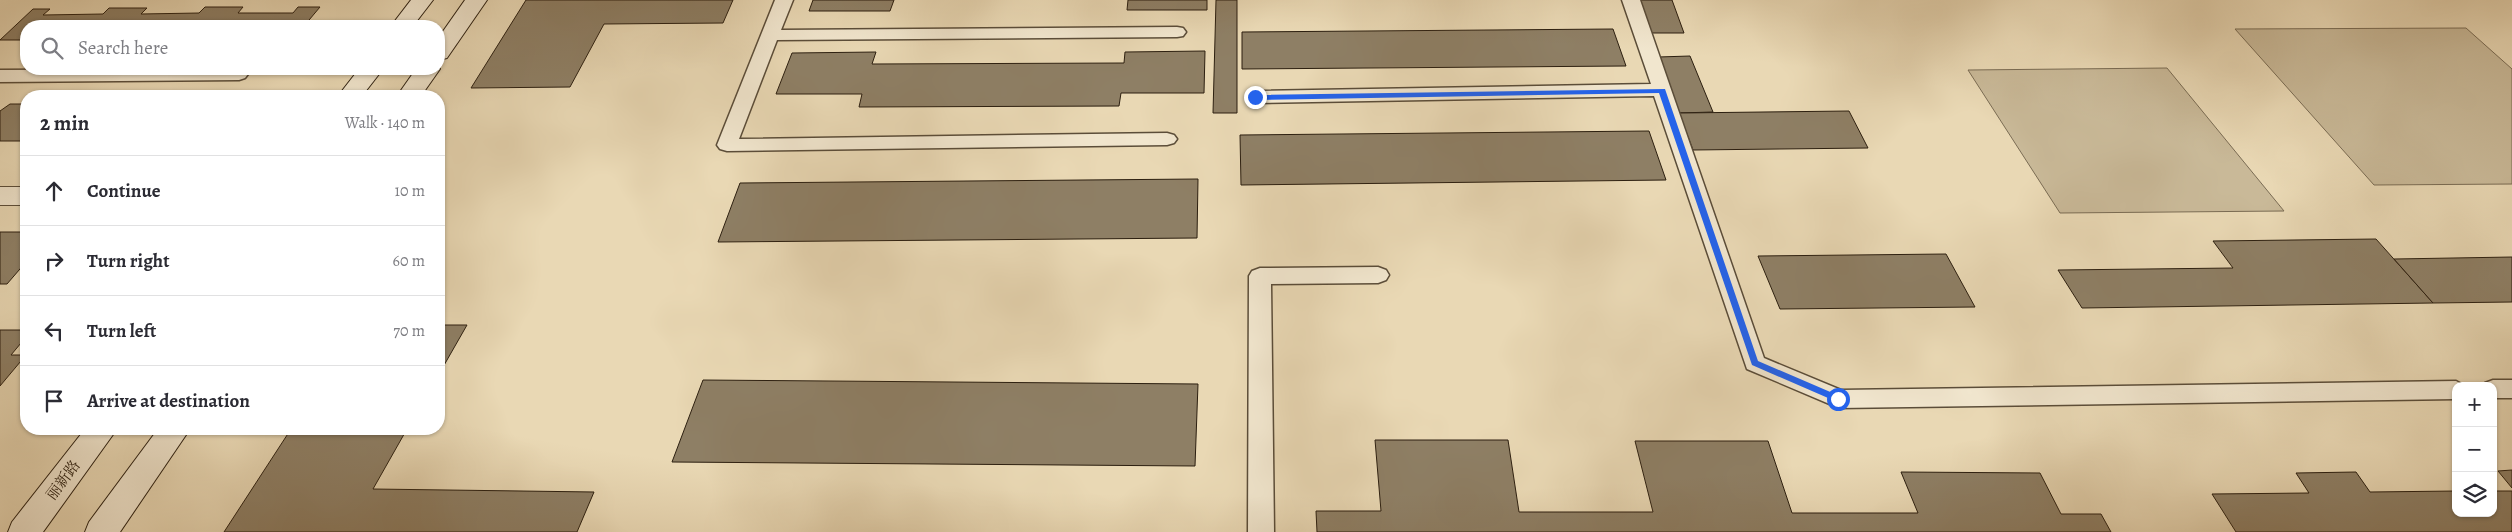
<!DOCTYPE html>
<html lang="en">
<head>
<meta charset="utf-8">
<style>
  :root { --surface:#fff; --page:#f2f2f3; --text:#2b2b33; --muted:#7c7c81; --line:#e1e1e2 }
  body { margin:0; font-family:Alegreya,"Noto Serif SC",serif; background:var(--page); color:var(--text) }
  .controls { position:absolute; right:15px; bottom:15px; display:grid; overflow:hidden; border-radius:10px; box-shadow:0 1px 4px #0004 }
  .controls button { width:45px; height:45px; display:grid; place-items:center; padding:0; border:0; border-bottom:1px solid var(--line); background:var(--surface); color:var(--text); font:25px sans-serif }
  .stop { position:absolute; width:15px; height:15px; margin:-11px; border:4px solid #2563eb; border-radius:50%; background:#fff }
  .stop.end { background:#2563eb; border-color:#fff; box-shadow:0 1px 5px #0008 }
  .list { margin:0; padding:0; list-style:none }
  h2 { display:flex; justify-content:space-between; align-items:center; height:65px; margin:0; padding:0 20px; font-size:21px }
  h2 small { font-size:16px; font-weight:400; color:var(--muted) }
  .list li { display:grid; grid-template-columns:32px 1fr auto; gap:15px; align-items:center; box-sizing:border-box; height:70px; padding:0 20px; border-top:1px solid var(--line) }
  .list b { display:block; font-size:19px; white-space:nowrap }
  .list em { font-size:16px; font-style:normal; color:var(--muted) }
  .icon { flex:none; width:28px; height:28px; fill:none; stroke:currentColor; stroke-width:2; stroke-linecap:round; stroke-linejoin:round }
  .map { position:relative; flex:none; width:2512px; height:532px; overflow:hidden }
  .search { position:absolute; background:var(--surface); box-shadow:0 1px 4px #0004; left:20px; top:20px; width:425px; height:55px; display:flex; align-items:center; gap:12px; box-sizing:border-box; padding:0 18px; border-radius:20px; color:var(--muted); font-size:19px }
  .panel { position:absolute; background:var(--surface); box-shadow:0 1px 4px #0004; left:20px; top:90px; width:425px; height:345px; border-radius:20px }
  .map>svg:first-child { display:block }
  .green { fill:#c9b998; stroke:#7a6c54 }
  .building { fill:#8e7f65; stroke:#2c1f10 }
  .lines { fill:none; stroke-linecap:round; stroke-linejoin:round }
  .lane-casing { stroke:#5b4d39; stroke-width:3 }
  .street-casing { stroke:#5b4d39; stroke-width:2 }
  .secondary-casing { stroke:#2c1f10; stroke-width:2 }
  .lane { fill:#f1e6ce; fill-rule:evenodd }
  .street { fill:#f1e6ce; fill-rule:evenodd }
  .secondary { fill:#f1e6ce; fill-rule:evenodd }
  .route { fill:#2563eb }
  .labels { text-anchor:middle; dominant-baseline:central; stroke-width:4.5; stroke-linejoin:round; paint-order:stroke }
  .street-label { font-size:15px; fill:#2c1f10; stroke:#f1e6ce }
</style>
</head>
<body>
<div class="map">
<svg width="2512" height="532" viewBox="0 0 2512 532">
  <rect width="100%" height="100%" fill="#e9d8b4"/>
  <filter id="stains"><feTurbulence type="fractalNoise" baseFrequency=".004" numOctaves="4"/><feColorMatrix values="0 0 0 0 .2 0 0 0 0 .09 0 0 0 0 .02 0 0 0 .5 -.17"/></filter>
  <radialGradient id="worn" r=".72"><stop offset=".6" stop-color="#630" stop-opacity="0"/><stop offset="1" stop-color="#630" stop-opacity=".3"/></radialGradient>
  <!-- green -->
  <g class="green">
    <polygon points="2466,28 2512,69 2512,184 2374,185 2235,29"/>
    <polygon points="2167,68 2284,211 2060,213 1968,70"/>
  </g>
  <!-- building -->
  <g class="building">
    <polygon points="526,0 733,0 723,23 604,24 570,87 471,88"/>
    <polygon points="813,0 894,0 890,11 809,11"/>
    <polygon points="1128,0 1207,0 1207,10 1127,10"/>
    <polygon points="1216,0 1237,0 1237,113 1213,113"/>
    <polygon points="1638,0 1672,0 1684,33 1650,33"/>
    <polygon points="205,7 243,7 238,13 293,13 298,7 320,7 304,26 26,26 26,40 0,40 33,9 50,9 43,15 103,14 109,8 147,8 141,14 199,13"/>
    <polygon points="1613,29 1626,66 1242,69 1242,32"/>
    <polygon points="1205,51 1204,93 1121,93 1119,106 859,107 862,94 776,94 792,53 876,52 872,64 1124,63 1125,52"/>
    <polygon points="1690,56 1713,112 1679,113 1658,57"/>
    <polygon points="10,104 26,104 26,141 0,141 0,111"/>
    <polygon points="1849,111 1868,148 1693,150 1679,113"/>
    <polygon points="1649,131 1666,180 1241,185 1240,135"/>
    <polygon points="1198,179 1197,238 718,242 740,183"/>
    <polygon points="0,232 26,232 26,262 7,284 0,284"/>
    <polygon points="2376,239 2433,303 2082,308 2058,270 2233,268 2213,241"/>
    <polygon points="1946,254 1975,307 1780,309 1758,256"/>
    <polygon points="2512,257 2512,302 2433,303 2394,259"/>
    <polygon points="439,325 467,325 439,374"/>
    <polygon points="0,330 26,330 26,337 11,355 26,355 0,386"/>
    <polygon points="703,380 1198,384 1195,466 672,462"/>
    <polygon points="291,429 407,429 373,489 594,492 577,532 224,532"/>
    <polygon points="1375,440 1508,440 1519,512 1653,512 1635,441 1768,441 1792,513 1918,513 1901,472 2040,473 2061,514 2101,514 2111,532 1317,532 1316,511 1381,511"/>
    <polygon points="2512,470 2512,488 2498,471"/>
    <polygon points="2356,472 2370,492 2456,491 2456,513 2493,513 2493,491 2512,491 2512,532 2236,532 2212,494 2309,493 2296,473"/>
  </g>
  <g class="lines">
    <defs>
      <g id="lane">
        <polygon points="775,0 793,0 781,30 1177,27 1183,28 1186,32 1183,36 1177,37 777,40 739,139 1167,133 1174,135 1177,139 1174,143 1167,145 727,151 720,149 717,145"/>
        <polygon points="1622,0 1640,0 1764,358 1841,390 2456,381 2465,386 2456,386 2456,399 1839,408 1747,369 1654,96 1255,103 1248,101 1246,97 1248,93 1255,91 1651,84"/>
        <polygon points="204,69 240,69 245,70 248,74 245,78 239,80 0,82 0,70"/>
        <polygon points="1378,267 1386,270 1389,275 1386,280 1378,283 1271,284 1274,532 1248,532 1249,276 1252,271 1260,268"/>
        <polygon points="2493,380 2512,380 2512,398 2493,398 2493,386 2483,386 2485,383"/>
      </g>
      <rect id="street" x="0" y="187" width="26" height="18"/>
      <g id="secondary">
        <polygon points="411,0 433,0 413,26 391,26"/>
        <polygon points="465,0 487,0 447,58 439,60 439,37"/>
        <polygon points="439,68 440,69 421,96 397,96 416,69"/>
        <polygon points="359,69 383,69 362,96 338,96"/>
        <polygon points="85,429 117,429 43,532 8,532 12,522"/>
        <polygon points="158,429 190,429 120,532 85,532 89,522"/>
      </g>
    </defs>
    <!-- lane casing -->
    <use href="#lane" class="lane-casing"/>
    <!-- street casing -->
    <use href="#street" class="street-casing"/>
    <!-- secondary casing -->
    <use href="#secondary" class="secondary-casing"/>
    <!-- lane -->
    <use href="#lane" class="lane"/>
    <!-- street -->
    <use href="#street" class="street"/>
    <!-- secondary -->
    <use href="#secondary" class="secondary"/>
  </g>
  <!-- route -->
  <polygon class="route" points="1665,89 1758,361 1842,397 1842,401 1835,401 1752,365 1659,93 1255,100 1252,97 1255,95"/>
  <g class="labels">
    <!-- street labels -->
    <g class="street-label">
      <text transform="translate(63 480) rotate(-53)">丽新路</text>
    </g>
  </g>
  <rect width="100%" height="100%" filter="url(#stains)"/>
  <rect width="100%" height="100%" fill="url(#worn)"/>
</svg>
<div class="controls">
<button>+</button>
<button>−</button>
<button><svg class="icon" aria-label="layers" viewBox="0 0 24 24"><path d="M12 4l9 5-9 5-9-5zM3 14l9 5 9-5"/></svg></button>
</div>
<div class="stop" style="left:1838px;top:399px"></div>
<div class="stop end" style="left:1255px;top:97px"></div>
<div class="search"><svg class="icon" aria-label="search" viewBox="0 0 24 24"><circle cx="10" cy="10" r="6"/><path d="M15 15l6 6"/></svg>Search here</div>
<section class="panel">
<h2>2 min<small>Walk · 140 m</small></h2>
<ul class="list">
<li><svg class="icon" aria-label="ahead" viewBox="0 0 24 24"><path d="M12 20V5M6 11l6-6 6 6"/></svg><div><b>Continue</b></div><em>10 m</em></li>
<li><svg class="icon" aria-label="right" viewBox="0 0 24 24"><path d="M7 20v-9h11M14 6l5 5-5 5"/></svg><div><b>Turn right</b></div><em>60 m</em></li>
<li><svg class="icon" aria-label="left" viewBox="0 0 24 24"><path d="M17 20v-9H6M10 6l-5 5 5 5"/></svg><div><b>Turn left</b></div><em>70 m</em></li>
<li><svg class="icon" aria-label="arrive" viewBox="0 0 24 24"><path d="M6 21V4h12l-3 4 3 4H6"/></svg><div><b>Arrive at destination</b></div></li>
</ul>
</section>
</div>
</body>
</html>
